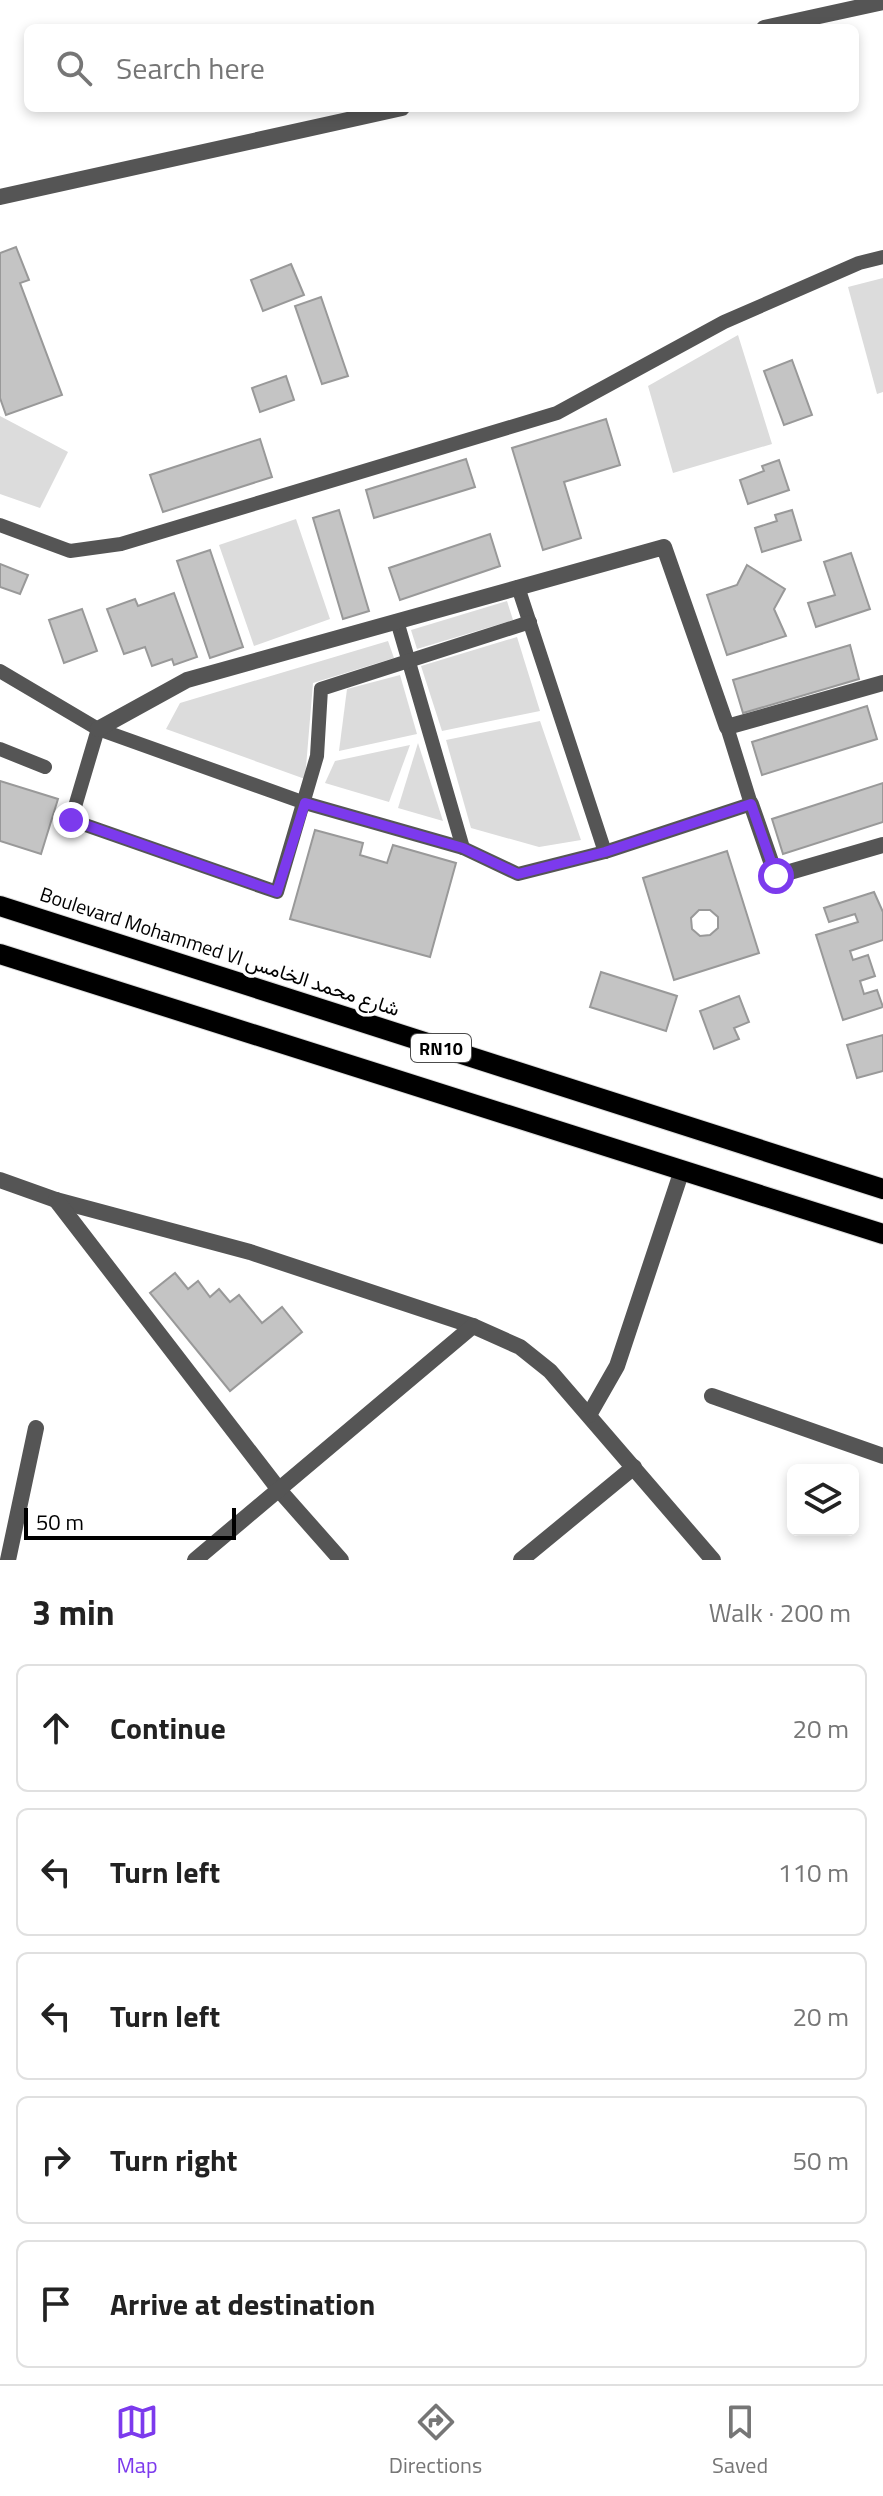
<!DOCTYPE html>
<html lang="en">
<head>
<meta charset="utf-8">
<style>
  :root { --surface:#fff; --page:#f2f2f2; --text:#222; --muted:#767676; --line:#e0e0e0; --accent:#7c3aed }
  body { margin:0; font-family:"Titillium Web",Vazirmatn,sans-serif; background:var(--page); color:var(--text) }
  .controls { position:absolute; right:24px; bottom:24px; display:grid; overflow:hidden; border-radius:12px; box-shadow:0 4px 12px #0003 }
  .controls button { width:72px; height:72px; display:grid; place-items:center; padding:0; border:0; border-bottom:2px solid var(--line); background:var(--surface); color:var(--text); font:40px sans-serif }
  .scale { position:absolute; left:24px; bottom:20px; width:212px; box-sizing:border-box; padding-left:8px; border:4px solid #000; border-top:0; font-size:22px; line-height:28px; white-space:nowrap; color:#000; -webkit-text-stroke:6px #fff; paint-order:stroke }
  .stop { position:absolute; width:24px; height:24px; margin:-18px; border:6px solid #7c3aed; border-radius:50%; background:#fff }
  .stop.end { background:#7c3aed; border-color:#fff; box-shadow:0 2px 8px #0008 }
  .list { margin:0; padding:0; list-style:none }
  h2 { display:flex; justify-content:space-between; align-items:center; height:104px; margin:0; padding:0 32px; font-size:34px }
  h2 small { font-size:26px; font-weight:400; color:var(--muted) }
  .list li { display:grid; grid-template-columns:52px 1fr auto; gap:24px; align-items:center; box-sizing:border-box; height:128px; margin:0 16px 16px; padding:0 16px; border:2px solid var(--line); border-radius:12px }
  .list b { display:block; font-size:30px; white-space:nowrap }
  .list em { font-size:26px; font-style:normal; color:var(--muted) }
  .icon { flex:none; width:44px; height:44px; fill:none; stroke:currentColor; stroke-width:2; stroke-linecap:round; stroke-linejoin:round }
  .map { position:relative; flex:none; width:883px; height:1560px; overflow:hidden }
  .search { position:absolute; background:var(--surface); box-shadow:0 4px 12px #0003; left:24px; right:24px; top:24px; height:88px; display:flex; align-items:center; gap:20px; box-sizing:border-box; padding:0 28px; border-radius:12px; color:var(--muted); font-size:30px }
  .sheet { height:824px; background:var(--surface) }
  nav { display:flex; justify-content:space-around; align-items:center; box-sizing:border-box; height:112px; border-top:2px solid var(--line); background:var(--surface); font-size:22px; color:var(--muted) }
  nav a { display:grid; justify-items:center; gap:4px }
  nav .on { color:var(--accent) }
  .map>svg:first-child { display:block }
  .green { fill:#dcdcdc }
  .building { fill:#c4c4c4; stroke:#999; stroke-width:2; fill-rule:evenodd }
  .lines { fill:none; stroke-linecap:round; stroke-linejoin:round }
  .primary-casing { stroke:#dbdbdb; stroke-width:22 }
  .service { stroke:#555; stroke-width:14 }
  .minor { stroke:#555; stroke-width:16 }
  .primary { stroke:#000; stroke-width:20 }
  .route { stroke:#7c3aed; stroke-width:10 }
  .labels { text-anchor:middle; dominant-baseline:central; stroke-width:7; stroke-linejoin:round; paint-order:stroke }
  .shield { fill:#fff; stroke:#4c4c4c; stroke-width:2 }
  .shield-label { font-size:18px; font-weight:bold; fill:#000 }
  .street-label { font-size:20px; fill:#000; stroke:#fff }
</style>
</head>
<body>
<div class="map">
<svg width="883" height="1560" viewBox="0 0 883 1560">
  <rect width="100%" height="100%" fill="#fff"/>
  <!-- green -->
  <g class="green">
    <polygon points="883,278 883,392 877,394 848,287"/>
    <polygon points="738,335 772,444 673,473 648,386"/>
    <polygon points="0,416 68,452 40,508 0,494"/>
    <polygon points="296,519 330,619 254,646 219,545"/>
    <polygon points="507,601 513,620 417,649 411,630"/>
    <polygon points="517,637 540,711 442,731 421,666"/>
    <polygon points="388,641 394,658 313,683 305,779 166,729 180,703"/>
    <polygon points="400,675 417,734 339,751 347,689"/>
    <polygon points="540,721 581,840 539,847 471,828 446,740"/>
    <polygon points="418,743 443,821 398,808"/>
    <polygon points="410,745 389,802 325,783 335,761"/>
  </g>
  <!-- building -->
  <g class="building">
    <polygon points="16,247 29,280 20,283 62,395 6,415 0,398 0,253"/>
    <polygon points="291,264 304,295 263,311 251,280"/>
    <polygon points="321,297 348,376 322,384 295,306"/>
    <polygon points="792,360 812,415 784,425 764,371"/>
    <polygon points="286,376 294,400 260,412 252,388"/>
    <polygon points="606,419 620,465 564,482 581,538 543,550 512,448"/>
    <polygon points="260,439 272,477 163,512 150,475"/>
    <polygon points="466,459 475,487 374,518 366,490"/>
    <polygon points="779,460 789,490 748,504 740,480 764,471 762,466"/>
    <polygon points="339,510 369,611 343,619 313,518"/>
    <polygon points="792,510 801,540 762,552 755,528 777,521 775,515"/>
    <polygon points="490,534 500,566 400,600 389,568"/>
    <polygon points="210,550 243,647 210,658 177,561"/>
    <polygon points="851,553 870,609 816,627 808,603 835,595 824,562"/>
    <polygon points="0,564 28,575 20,594 0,587"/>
    <polygon points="747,565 785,589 774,609 786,636 727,655 707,595 737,585"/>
    <polygon points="174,593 197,657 174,665 172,659 152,666 145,647 124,654 107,609 135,599 138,606"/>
    <polygon points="82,609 97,651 64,663 49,620"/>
    <polygon points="850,645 859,679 743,713 733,680"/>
    <polygon points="867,706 877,739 762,775 752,742"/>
    <polygon points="0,781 58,799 41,854 0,841"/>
    <polygon points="883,783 883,822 783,854 772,819"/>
    <polygon points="315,830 363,843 360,855 387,863 393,845 456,863 430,957 290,919"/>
    <path d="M727 851 759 953 674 980 643 878ZM699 910H710L718 917V928L710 935 700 936 692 929 691 918Z"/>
    <polygon points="874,892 883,912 883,940 850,951 853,960 868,955 875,976 860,981 864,994 877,990 883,1007 843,1020 816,935 858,922 855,914 829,922 824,908"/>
    <polygon points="601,972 677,996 666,1031 590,1007"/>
    <polygon points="739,996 749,1022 734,1028 739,1039 714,1049 700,1011"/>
    <polygon points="883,1035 883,1071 857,1078 847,1045"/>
    <polygon points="175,1273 188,1289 198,1281 210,1297 219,1289 230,1302 239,1295 262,1323 282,1307 302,1332 230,1391 150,1293"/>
  </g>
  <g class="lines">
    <defs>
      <g id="primary">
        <polyline points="0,906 883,1189"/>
        <polyline points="0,954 883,1234"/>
      </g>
    </defs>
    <!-- primary casing -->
    <use href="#primary" class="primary-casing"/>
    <!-- service -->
    <g class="service">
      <polyline points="0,525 70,551 121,544 557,413 724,322 859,263 883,257"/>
      <polyline points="518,587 605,852"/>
      <polyline points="397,621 463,848"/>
      <polyline points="0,671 98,729 305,803 463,848 518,874 605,852 751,804 727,727"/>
      <polyline points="98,729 71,820 277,892 317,756 321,689 530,622"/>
      <polyline points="0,749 45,767"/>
    </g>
    <!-- minor -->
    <g class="minor">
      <polyline points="764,28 883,2"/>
      <polyline points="0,197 402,108"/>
      <polyline points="98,729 187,680 664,547 727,727 883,683"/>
      <polyline points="751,804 776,876 883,845"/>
      <polyline points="0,1180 56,1200 250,1252 473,1326 520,1347 550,1371 713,1560"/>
      <polyline points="56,1200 280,1491 341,1560"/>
      <polyline points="712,1396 883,1456"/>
      <polyline points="589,1415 617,1366 682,1170"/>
      <polyline points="8,1560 36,1428"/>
      <polyline points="195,1560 473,1326"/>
      <polyline points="521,1560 634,1467"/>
    </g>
    <!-- primary -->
    <use href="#primary" class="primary"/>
  </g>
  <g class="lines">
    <!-- route -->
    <polyline class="route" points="71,820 277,892 305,803 463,848 518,874 605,852 751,804 776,876"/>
  </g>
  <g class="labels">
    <!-- shield labels -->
    <rect class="shield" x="411" y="1034" width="60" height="28" rx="6"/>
    <g class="shield-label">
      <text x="441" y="1048">RN10</text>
    </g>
    <!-- street labels -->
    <g class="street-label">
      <text transform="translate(220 951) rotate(18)">Boulevard Mohammed VI شارع محمد الخامس</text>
    </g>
  </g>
</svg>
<div class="controls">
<button><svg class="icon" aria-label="layers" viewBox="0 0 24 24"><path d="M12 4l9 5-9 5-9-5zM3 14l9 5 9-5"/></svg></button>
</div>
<div class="scale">50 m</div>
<div class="stop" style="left:776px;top:876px"></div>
<div class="stop end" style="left:71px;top:820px"></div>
<div class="search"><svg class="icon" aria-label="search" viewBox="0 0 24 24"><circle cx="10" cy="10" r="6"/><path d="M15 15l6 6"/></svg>Search here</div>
</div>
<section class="sheet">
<h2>3 min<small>Walk · 200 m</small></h2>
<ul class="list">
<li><svg class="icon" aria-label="ahead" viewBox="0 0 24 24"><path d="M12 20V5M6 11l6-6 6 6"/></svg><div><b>Continue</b></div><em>20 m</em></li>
<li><svg class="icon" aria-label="left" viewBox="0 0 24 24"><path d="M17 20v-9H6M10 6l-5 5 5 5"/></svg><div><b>Turn left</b></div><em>110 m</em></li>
<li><svg class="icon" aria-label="left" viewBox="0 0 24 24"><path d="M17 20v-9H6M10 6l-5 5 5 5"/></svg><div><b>Turn left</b></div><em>20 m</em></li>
<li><svg class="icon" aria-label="right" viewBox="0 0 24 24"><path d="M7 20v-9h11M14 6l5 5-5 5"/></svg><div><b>Turn right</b></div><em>50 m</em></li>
<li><svg class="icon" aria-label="arrive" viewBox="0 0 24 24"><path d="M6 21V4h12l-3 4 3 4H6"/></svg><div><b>Arrive at destination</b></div></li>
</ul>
</section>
<nav>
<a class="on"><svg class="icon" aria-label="map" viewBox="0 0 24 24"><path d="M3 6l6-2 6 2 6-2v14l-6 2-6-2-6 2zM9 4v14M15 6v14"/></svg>Map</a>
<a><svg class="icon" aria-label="directions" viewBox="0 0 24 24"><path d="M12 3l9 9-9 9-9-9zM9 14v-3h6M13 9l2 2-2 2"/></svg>Directions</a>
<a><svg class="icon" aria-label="saved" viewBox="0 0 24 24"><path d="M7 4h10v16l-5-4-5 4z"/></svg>Saved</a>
</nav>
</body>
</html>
